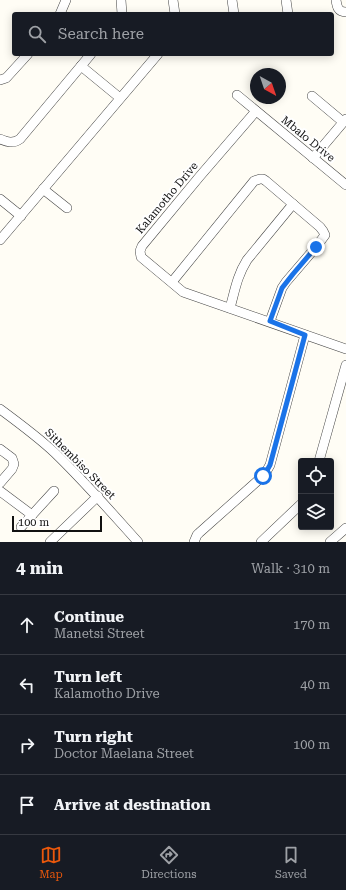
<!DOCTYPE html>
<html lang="en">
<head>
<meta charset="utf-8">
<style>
  :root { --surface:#171b24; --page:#242831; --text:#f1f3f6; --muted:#9ea1a6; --line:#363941; --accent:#ea580c }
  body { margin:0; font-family:"Roboto Serif",serif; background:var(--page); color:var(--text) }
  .controls { position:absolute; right:12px; bottom:12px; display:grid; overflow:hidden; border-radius:4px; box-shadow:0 2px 10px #0003 }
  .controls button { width:36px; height:36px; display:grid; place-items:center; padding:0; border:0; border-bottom:1px solid var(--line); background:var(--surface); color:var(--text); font:20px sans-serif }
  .compass { position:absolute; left:250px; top:68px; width:36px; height:36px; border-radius:50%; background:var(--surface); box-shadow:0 2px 10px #0003; rotate:140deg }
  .scale { position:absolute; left:12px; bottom:10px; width:90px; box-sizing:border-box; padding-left:4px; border:2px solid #111; border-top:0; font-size:11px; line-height:14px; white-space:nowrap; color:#111; -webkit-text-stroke:3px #fff; paint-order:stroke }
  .stop { position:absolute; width:12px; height:12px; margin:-9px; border:3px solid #1a73e8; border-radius:50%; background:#fff }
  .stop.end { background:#1a73e8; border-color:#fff; box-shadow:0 1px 4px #0008 }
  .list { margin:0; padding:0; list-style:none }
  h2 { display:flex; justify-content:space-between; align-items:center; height:52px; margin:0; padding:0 16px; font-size:17px }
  h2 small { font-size:13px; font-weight:400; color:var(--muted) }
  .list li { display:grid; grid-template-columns:26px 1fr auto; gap:12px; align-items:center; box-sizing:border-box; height:60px; padding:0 16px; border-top:1px solid var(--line) }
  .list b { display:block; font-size:15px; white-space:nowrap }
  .list p { margin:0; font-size:13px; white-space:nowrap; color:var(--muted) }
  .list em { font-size:13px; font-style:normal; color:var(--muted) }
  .icon { flex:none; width:22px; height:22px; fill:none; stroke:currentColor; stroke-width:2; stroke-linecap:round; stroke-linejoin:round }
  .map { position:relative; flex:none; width:346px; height:542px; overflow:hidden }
  .search { position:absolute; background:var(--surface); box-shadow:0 2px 10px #0003; left:12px; right:12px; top:12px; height:44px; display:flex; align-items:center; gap:10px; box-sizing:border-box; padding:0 14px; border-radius:4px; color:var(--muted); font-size:15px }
  .sheet { height:292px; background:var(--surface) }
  nav { display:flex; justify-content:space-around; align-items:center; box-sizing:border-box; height:56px; border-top:1px solid var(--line); background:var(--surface); font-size:11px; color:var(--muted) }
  nav a { display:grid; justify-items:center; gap:2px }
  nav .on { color:var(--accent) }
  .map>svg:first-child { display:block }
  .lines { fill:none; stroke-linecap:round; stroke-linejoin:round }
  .minor-casing { stroke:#444; stroke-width:10 }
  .minor { stroke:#fff; stroke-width:9 }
  .route { stroke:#1a73e8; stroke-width:5 }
  .labels { text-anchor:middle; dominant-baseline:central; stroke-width:4; stroke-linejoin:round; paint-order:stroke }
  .street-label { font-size:11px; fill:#111; stroke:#fff }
</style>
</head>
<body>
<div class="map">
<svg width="346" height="542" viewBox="0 0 346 542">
  <rect width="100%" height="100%" fill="#fffdf5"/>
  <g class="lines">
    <defs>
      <g id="minor">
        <polyline points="121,0 122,14"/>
        <polyline points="173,0 175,14"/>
        <polyline points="232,0 234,14"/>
        <polyline points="286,0 288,14"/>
        <path d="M336 0C337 7 338 12 346 12"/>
        <polyline points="60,14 66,0"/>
        <polyline points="81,66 120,98"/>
        <polyline points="0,80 6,78 8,76 28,54"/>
        <polyline points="237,95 346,185"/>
        <polyline points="312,96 343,122"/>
        <polyline points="256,111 200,176 142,246 140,251 141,257 183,292 346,349"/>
        <path d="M0 139C7 142 13 144 20 139L91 54"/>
        <polyline points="313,158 346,119"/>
        <polyline points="43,189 67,208"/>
        <polyline points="0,199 21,216"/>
        <polyline points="0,240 158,54"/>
        <polyline points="172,282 254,181 260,179 263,179 266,181 320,227 323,231 325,235 316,247 286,282 282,288 270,321"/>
        <path d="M230 308C235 290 237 276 247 260L293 204"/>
        <path d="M0 409C19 423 38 437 55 453 84 481 111 512 138 542"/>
        <polyline points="0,449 12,458 14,464 12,469 0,483"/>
        <polyline points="319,461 346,365"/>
        <polyline points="0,491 32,515"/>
        <polyline points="21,527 54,491"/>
        <polyline points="50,542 98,496"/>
        <polyline points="194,542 197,535 199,533 263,476 266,472 270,465 305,335"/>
        <polyline points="261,542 301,504"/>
        <polyline points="330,542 346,528"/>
      </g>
    </defs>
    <!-- minor casing -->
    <use href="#minor" class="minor-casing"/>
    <!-- minor -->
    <use href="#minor" class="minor"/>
  </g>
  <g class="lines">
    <!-- route -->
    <polyline class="route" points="263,476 266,472 270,465 305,335 270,321 282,288 293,274 316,247"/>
  </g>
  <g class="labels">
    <!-- street labels -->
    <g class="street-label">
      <text transform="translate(308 139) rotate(39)">Mbalo Drive</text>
      <text transform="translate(167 198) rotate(-50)">Kalamotho Drive</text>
      <text transform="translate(80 464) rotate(45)">Sithembiso Street</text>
    </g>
  </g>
</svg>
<div class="controls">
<button><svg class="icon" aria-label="locate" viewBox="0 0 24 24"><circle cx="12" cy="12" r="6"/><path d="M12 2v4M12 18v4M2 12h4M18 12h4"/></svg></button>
<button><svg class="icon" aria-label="layers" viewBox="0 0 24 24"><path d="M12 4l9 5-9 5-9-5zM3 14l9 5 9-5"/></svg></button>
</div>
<svg class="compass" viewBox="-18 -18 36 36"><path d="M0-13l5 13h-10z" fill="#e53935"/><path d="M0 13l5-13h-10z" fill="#9ea1a6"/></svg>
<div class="scale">100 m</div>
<div class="stop" style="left:263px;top:476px"></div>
<div class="stop end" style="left:316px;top:247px"></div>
<div class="search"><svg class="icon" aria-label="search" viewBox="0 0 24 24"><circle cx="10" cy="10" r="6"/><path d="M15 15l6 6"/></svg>Search here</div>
</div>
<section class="sheet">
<h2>4 min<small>Walk · 310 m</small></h2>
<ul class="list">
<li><svg class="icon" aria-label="ahead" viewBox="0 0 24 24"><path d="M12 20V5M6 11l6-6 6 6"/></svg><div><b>Continue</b><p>Manetsi Street</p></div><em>170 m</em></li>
<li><svg class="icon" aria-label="left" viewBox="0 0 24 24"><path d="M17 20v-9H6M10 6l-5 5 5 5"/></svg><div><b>Turn left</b><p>Kalamotho Drive</p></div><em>40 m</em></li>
<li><svg class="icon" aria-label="right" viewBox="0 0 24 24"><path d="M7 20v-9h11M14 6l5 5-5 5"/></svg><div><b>Turn right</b><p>Doctor Maelana Street</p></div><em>100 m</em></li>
<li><svg class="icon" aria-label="arrive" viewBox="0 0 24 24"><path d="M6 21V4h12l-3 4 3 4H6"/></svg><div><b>Arrive at destination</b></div></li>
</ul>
</section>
<nav>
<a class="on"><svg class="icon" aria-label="map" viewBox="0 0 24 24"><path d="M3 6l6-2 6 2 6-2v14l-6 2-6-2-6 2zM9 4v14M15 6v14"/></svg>Map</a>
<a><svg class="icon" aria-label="directions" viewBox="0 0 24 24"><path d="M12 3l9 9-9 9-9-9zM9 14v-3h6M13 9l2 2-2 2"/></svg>Directions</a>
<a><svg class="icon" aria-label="saved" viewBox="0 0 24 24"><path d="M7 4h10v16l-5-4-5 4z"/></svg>Saved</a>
</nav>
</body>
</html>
